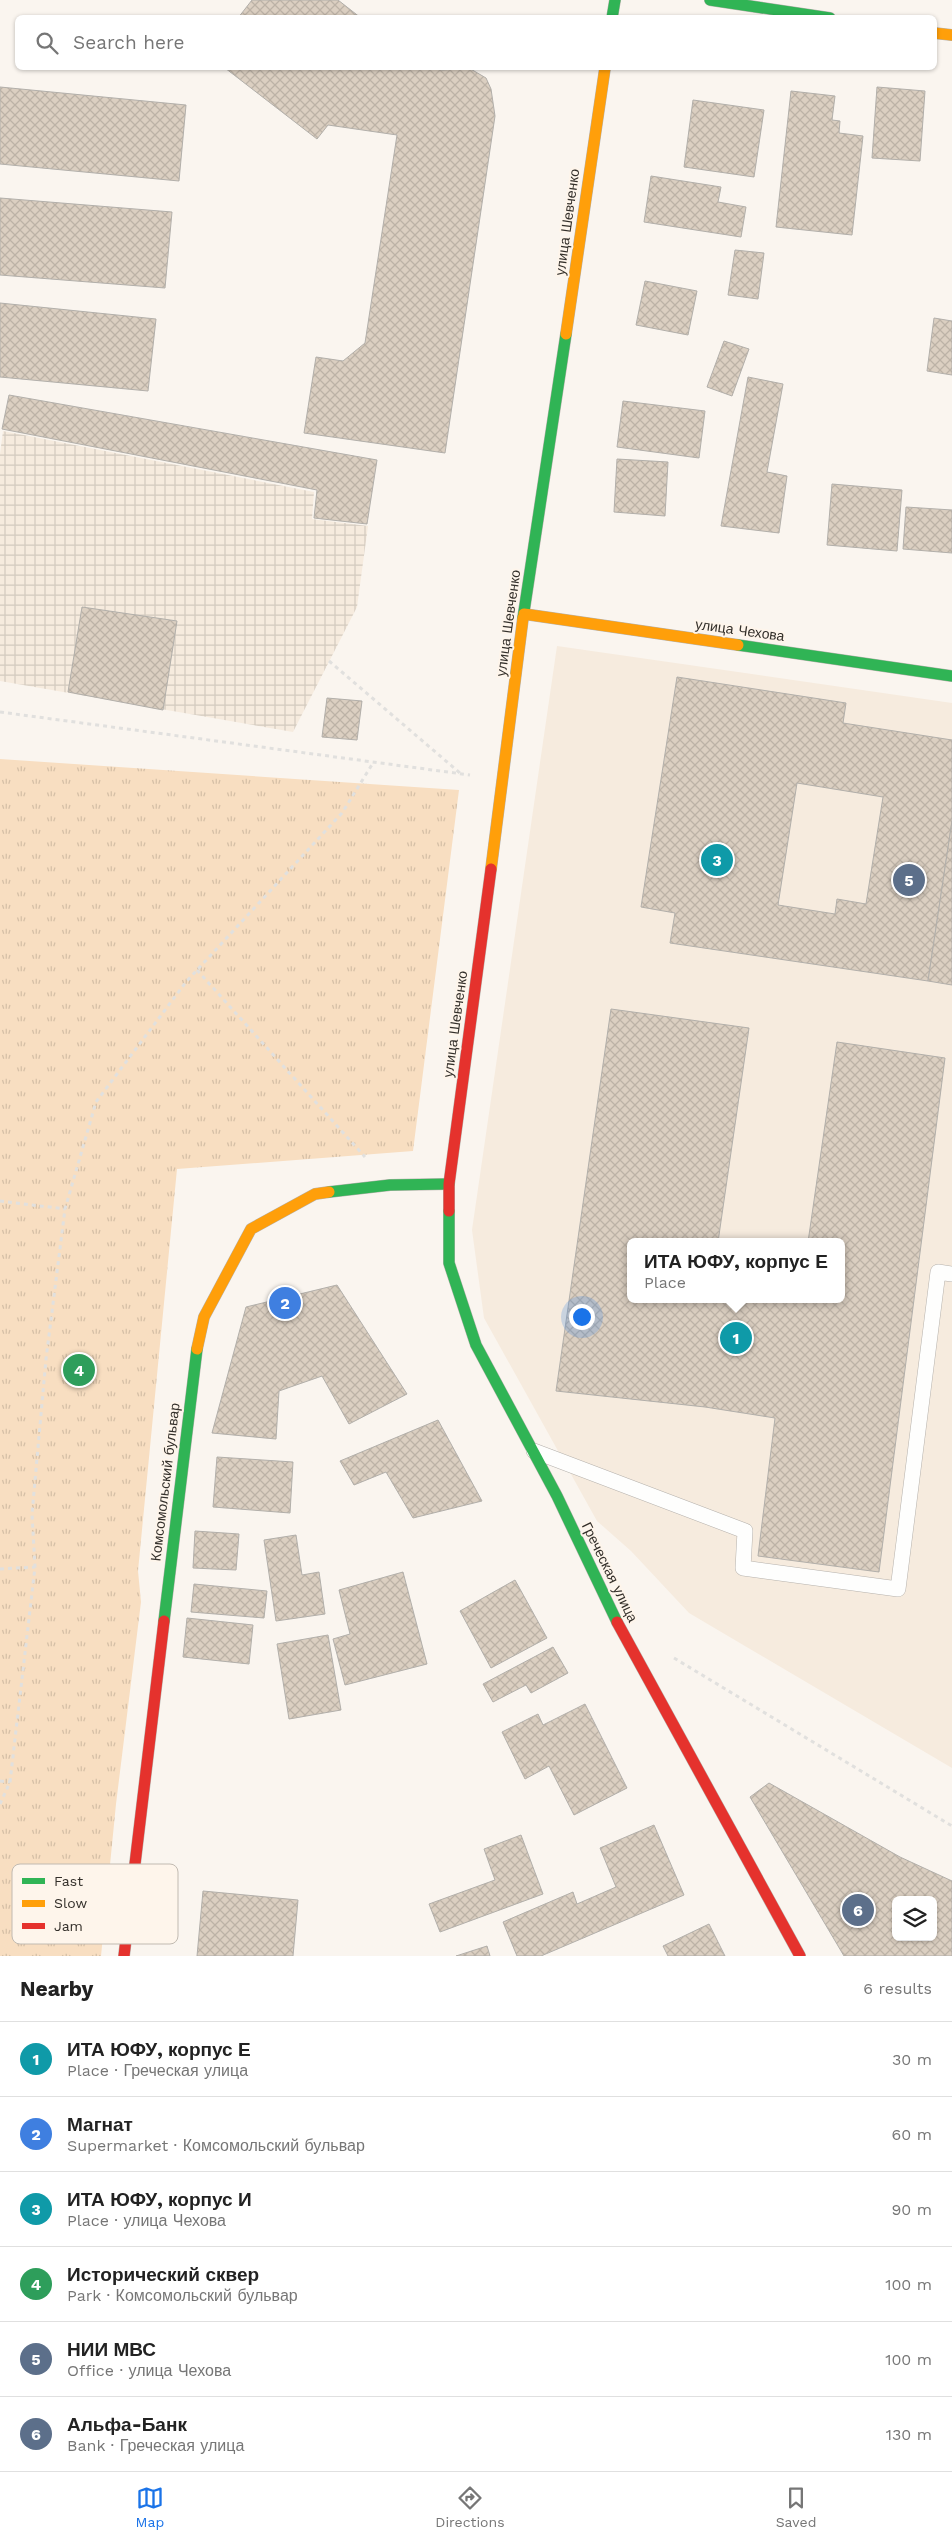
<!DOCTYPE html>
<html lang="en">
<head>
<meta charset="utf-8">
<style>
  :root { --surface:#fff; --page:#f6f6f6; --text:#222; --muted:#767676; --line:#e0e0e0; --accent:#1a73e8 }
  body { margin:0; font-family:"Work Sans",sans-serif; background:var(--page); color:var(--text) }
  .controls { position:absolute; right:15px; bottom:15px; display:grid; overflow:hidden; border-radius:8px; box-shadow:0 1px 4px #0004 }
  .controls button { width:45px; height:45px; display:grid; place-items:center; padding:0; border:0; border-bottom:1px solid var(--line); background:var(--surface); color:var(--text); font:25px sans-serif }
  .you { position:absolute; left:581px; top:1316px; width:18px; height:18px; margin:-12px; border:4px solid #fff; border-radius:50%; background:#1a73e8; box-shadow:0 0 0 8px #1a73e833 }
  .badge { display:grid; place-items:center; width:32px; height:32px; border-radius:50%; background:var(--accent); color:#fff; font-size:16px; font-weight:700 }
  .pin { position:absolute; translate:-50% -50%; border:2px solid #fff; box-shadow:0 1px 5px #0006 }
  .popup { position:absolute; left:627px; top:1238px; width:218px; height:65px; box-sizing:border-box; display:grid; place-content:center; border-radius:8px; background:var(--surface); filter:drop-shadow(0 1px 4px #0005); font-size:16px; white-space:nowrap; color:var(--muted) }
  .popup b { font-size:19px; color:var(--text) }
  .popup::after { content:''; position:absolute; left:50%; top:100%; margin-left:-10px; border:10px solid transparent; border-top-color:var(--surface) }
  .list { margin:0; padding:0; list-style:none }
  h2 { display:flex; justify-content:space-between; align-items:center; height:65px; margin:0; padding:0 20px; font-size:21px }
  h2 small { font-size:16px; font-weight:400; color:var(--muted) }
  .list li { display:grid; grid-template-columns:32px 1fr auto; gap:15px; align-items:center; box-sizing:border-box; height:75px; padding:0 20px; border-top:1px solid var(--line) }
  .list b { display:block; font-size:19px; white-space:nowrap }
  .list p { margin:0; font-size:16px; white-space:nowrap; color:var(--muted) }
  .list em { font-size:16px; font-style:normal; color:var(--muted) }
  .icon { flex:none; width:28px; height:28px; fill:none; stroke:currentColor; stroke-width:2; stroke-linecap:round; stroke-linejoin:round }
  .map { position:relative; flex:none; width:952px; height:1956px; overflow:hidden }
  .search { position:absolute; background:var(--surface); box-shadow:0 1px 4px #0004; left:15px; right:15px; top:15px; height:55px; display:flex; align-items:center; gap:12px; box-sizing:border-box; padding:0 18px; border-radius:8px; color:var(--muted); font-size:19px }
  .sheet { height:515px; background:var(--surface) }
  nav { display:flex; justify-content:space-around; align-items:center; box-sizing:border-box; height:70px; border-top:1px solid var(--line); background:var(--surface); font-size:14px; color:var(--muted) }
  nav a { display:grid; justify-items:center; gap:2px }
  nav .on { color:var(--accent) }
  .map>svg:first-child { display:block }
  .built { fill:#f6ebde; fill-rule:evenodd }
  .industrial { fill:url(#industrial-grid) }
  .park { fill:url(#park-tufts) }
  .building { fill:url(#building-cross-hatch); stroke:#b2afaa; fill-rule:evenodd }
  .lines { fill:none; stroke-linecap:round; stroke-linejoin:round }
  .lane-casing { stroke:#b5b1ac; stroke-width:16 }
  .fast-casing { stroke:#b5b1ac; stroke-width:12 }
  .slow-casing { stroke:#b5b1ac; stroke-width:12 }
  .jam-casing { stroke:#b5b1ac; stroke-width:12 }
  .path { stroke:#e1e0de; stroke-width:3; stroke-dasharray:4 4; stroke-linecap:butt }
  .lane { stroke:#fefefd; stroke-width:15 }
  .fast { stroke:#30b455; stroke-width:11 }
  .slow { stroke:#ff9f0a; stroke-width:11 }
  .jam { stroke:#e5322d; stroke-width:11 }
  .labels { text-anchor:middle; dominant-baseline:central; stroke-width:4; stroke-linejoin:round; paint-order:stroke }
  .street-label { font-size:14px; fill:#332f2a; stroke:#fef5eb }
  .key { fill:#fef5eb; stroke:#c1bab1; stroke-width:1 }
  .key-label { font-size:14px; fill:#332f2a }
</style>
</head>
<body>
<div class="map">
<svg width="952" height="1956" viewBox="0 0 952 1956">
  <defs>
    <pattern id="industrial-grid" width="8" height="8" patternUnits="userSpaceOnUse" patternTransform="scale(1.25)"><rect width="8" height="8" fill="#f6ebde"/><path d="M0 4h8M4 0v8" fill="none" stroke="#d3cabf"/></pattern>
    <pattern id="park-tufts" width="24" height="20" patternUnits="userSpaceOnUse" patternTransform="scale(1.25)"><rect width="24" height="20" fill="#f8dec1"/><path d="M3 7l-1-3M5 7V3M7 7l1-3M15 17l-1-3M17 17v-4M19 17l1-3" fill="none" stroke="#d5bfa6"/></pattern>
    <pattern id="building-cross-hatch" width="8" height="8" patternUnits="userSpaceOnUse" patternTransform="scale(1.25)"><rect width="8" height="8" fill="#dbcfc1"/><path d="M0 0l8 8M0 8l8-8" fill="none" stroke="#bcb2a6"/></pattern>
  </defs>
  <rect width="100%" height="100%" fill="#faf5ef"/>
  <!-- built -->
  <path class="built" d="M557 646 952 703V1768L689 1613 631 1551 597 1521 484 1318 472 1230ZM631 1242H841V1299H631Z"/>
  <!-- industrial -->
  <polygon class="industrial" points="3,431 314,492 312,519 368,526 357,607 293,732 0,681 0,454"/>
  <!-- park -->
  <polygon class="park" points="0,759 459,790 413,1151 177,1169 138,1571 141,1602 116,1804 101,1956 0,1956"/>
  <!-- building -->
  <g class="building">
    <polygon points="252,0 338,0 361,18 238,18"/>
    <polygon points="225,68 425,68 443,70 469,68 486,78 491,89 495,116 445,453 304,433 316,357 343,361 365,343 397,135 328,125 317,139"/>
    <polygon points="0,87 186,105 179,181 0,164"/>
    <polygon points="877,87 925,91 920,161 872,158"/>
    <polygon points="791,91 835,96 832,120 840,121 839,133 863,136 852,235 776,227"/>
    <polygon points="693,100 764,110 754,177 684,167"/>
    <polygon points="651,176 721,187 718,202 746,207 741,237 644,222"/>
    <polygon points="0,198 172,212 165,288 0,275"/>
    <polygon points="735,250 764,253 758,299 728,295"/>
    <polygon points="645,281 697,291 688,335 636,325"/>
    <polygon points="0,303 156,319 148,391 0,377"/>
    <polygon points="934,318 952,321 952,375 927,371"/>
    <polygon points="724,341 749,349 732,396 707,387"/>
    <polygon points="748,377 783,384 767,472 787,476 779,533 721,526"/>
    <polygon points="9,395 377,460 367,524 314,518 317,490 2,429"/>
    <polygon points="623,401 705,411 699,458 617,447"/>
    <polygon points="617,459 668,462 665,516 614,512"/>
    <polygon points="832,484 902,490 897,551 827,545"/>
    <polygon points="906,507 952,510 952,553 903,549"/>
    <polygon points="82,607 177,621 163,710 68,692"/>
    <path d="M677 677 846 703 843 723 952 740V821L928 981 670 943 675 913 641 907ZM797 783 883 797 866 904 837 899 835 914 778 905Z"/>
    <polygon points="327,698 362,701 357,740 322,737"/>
    <polygon points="952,821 952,985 928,981"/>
    <polygon points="611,1009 749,1028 718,1242 631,1242 631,1299 841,1299 841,1242 808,1242 837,1042 945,1058 879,1572 758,1556 775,1418 705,1407 556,1391"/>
    <polygon points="337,1285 407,1394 349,1424 322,1376 279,1391 276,1439 212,1433 246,1307"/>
    <polygon points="438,1420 482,1501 413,1518 386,1472 354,1485 340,1461"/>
    <polygon points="217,1457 293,1462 290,1513 213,1507"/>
    <polygon points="195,1531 239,1534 236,1570 193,1568"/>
    <polygon points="296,1535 302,1575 319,1572 325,1614 276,1621 264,1540"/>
    <polygon points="403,1572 427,1664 345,1685 333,1639 350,1634 339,1590"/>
    <polygon points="515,1580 547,1638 491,1668 460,1611"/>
    <polygon points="194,1584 267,1591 264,1618 191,1612"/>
    <polygon points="187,1618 253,1625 249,1664 183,1657"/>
    <polygon points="328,1635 341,1710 289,1719 277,1644"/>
    <polygon points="553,1647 568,1673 531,1693 526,1685 493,1702 483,1684"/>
    <polygon points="585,1704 627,1788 574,1815 549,1766 525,1779 502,1732 538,1714 543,1725"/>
    <path d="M769 1783 900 1857 952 1881V1956H844L750 1797ZM896 1900H933V1937H896Z"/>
    <polygon points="654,1825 684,1895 541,1956 517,1956 503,1922 573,1892 577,1904 616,1887 600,1848"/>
    <polygon points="521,1835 543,1894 440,1932 429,1904 495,1880 484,1849"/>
    <polygon points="203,1891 298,1900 293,1956 197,1956"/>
    <polygon points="709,1924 725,1956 668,1956 663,1946"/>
    <polygon points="487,1946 490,1956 456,1956"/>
  </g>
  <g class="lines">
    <defs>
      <polyline id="lane" points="534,1451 745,1531 743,1568 898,1589 938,1272 952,1274"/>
      <g id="fast">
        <polyline points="710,0 830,18"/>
        <polyline points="612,18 615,0"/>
        <polyline points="523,618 566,334"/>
        <polyline points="738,645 952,676"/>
        <polyline points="329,1192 390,1185 449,1184"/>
        <polyline points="449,1211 449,1263 476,1345 557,1496 617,1622"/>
        <polyline points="164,1621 197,1349"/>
      </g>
      <g id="slow">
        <polyline points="934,33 952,35"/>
        <polyline points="566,334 605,68"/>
        <polyline points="524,614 738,645"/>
        <polyline points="491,869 523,618"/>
        <polyline points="197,1349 204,1317 251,1229 315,1194 329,1192"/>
      </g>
      <g id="jam">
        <polyline points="449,1211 449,1184 491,869"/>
        <polyline points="617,1622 800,1956"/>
        <polyline points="124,1956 164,1621"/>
      </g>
    </defs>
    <!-- lane casing -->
    <use href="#lane" class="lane-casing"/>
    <!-- fast casing -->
    <use href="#fast" class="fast-casing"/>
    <!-- slow casing -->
    <use href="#slow" class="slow-casing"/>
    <!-- jam casing -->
    <use href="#jam" class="jam-casing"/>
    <!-- path -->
    <g class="path">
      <polyline points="329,661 460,773"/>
      <polyline points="0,712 470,775"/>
      <polyline points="197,970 365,1157"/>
      <polyline points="0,1201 65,1209"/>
      <polyline points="0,1569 35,1567"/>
      <polyline points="674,1658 952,1826"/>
      <polyline points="0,1781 10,1782"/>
      <polyline points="0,1804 10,1782 35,1567 32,1514 46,1359 65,1209 96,1102 186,982 342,813 373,763"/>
    </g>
    <!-- lane -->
    <use href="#lane" class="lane"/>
    <!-- fast -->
    <use href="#fast" class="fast"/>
    <!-- slow -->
    <use href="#slow" class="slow"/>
    <!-- jam -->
    <use href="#jam" class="jam"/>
  </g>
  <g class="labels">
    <!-- street labels -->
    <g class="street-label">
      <text transform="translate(567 222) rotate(-82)">улица Шевченко</text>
      <text transform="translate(508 623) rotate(-82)">улица Шевченко</text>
      <text transform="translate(740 630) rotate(8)">улица Чехова</text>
      <text transform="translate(455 1024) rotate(-82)">улица Шевченко</text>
      <text transform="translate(165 1482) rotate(-83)">Комсомольский бульвар</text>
      <text transform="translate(610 1572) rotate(64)">Греческая улица</text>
    </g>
  </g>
  <!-- legend -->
  <rect x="12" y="1864" width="166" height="80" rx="8" class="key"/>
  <rect x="22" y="1878" width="23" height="6" fill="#30b455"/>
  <rect x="22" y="1900" width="23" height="7" fill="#ff9f0a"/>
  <rect x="22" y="1923" width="23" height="6" fill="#e5322d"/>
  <g class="key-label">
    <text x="54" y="1886">Fast</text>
    <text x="54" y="1908">Slow</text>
    <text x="54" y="1931">Jam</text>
  </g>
</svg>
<div class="controls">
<button><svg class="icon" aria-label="layers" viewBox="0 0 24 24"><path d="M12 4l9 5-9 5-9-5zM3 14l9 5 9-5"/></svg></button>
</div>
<div class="you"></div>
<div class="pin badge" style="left:736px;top:1338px;background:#0f9aa8">1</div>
<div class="popup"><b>ИТА ЮФУ, корпус Е</b>Place</div>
<div class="pin badge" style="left:285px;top:1303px;background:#3f7fe0">2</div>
<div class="pin badge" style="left:717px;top:860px;background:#0f9aa8">3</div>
<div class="pin badge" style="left:79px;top:1370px;background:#2e9e5b">4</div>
<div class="pin badge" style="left:909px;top:880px;background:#5c6f8a">5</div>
<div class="pin badge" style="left:858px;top:1910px;background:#5c6f8a">6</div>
<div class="search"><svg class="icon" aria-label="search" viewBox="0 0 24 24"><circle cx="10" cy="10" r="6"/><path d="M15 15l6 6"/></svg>Search here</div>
</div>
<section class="sheet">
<h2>Nearby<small>6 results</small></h2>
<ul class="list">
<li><span class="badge" style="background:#0f9aa8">1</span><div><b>ИТА ЮФУ, корпус Е</b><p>Place · Греческая улица</p></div><em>30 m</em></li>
<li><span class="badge" style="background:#3f7fe0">2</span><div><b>Магнат</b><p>Supermarket · Комсомольский бульвар</p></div><em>60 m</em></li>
<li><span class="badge" style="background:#0f9aa8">3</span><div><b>ИТА ЮФУ, корпус И</b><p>Place · улица Чехова</p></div><em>90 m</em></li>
<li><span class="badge" style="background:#2e9e5b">4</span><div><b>Исторический сквер</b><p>Park · Комсомольский бульвар</p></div><em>100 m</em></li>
<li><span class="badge" style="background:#5c6f8a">5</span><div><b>НИИ МВС</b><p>Office · улица Чехова</p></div><em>100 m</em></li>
<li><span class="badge" style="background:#5c6f8a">6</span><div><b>Альфа-Банк</b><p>Bank · Греческая улица</p></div><em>130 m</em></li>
</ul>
</section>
<nav>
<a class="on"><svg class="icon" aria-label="map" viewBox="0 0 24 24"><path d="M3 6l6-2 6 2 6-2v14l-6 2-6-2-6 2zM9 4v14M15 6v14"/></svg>Map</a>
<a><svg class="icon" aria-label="directions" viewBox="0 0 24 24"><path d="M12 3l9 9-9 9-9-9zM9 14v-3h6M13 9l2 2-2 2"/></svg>Directions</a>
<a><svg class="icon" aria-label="saved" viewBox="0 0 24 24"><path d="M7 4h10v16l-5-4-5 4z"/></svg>Saved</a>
</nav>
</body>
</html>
